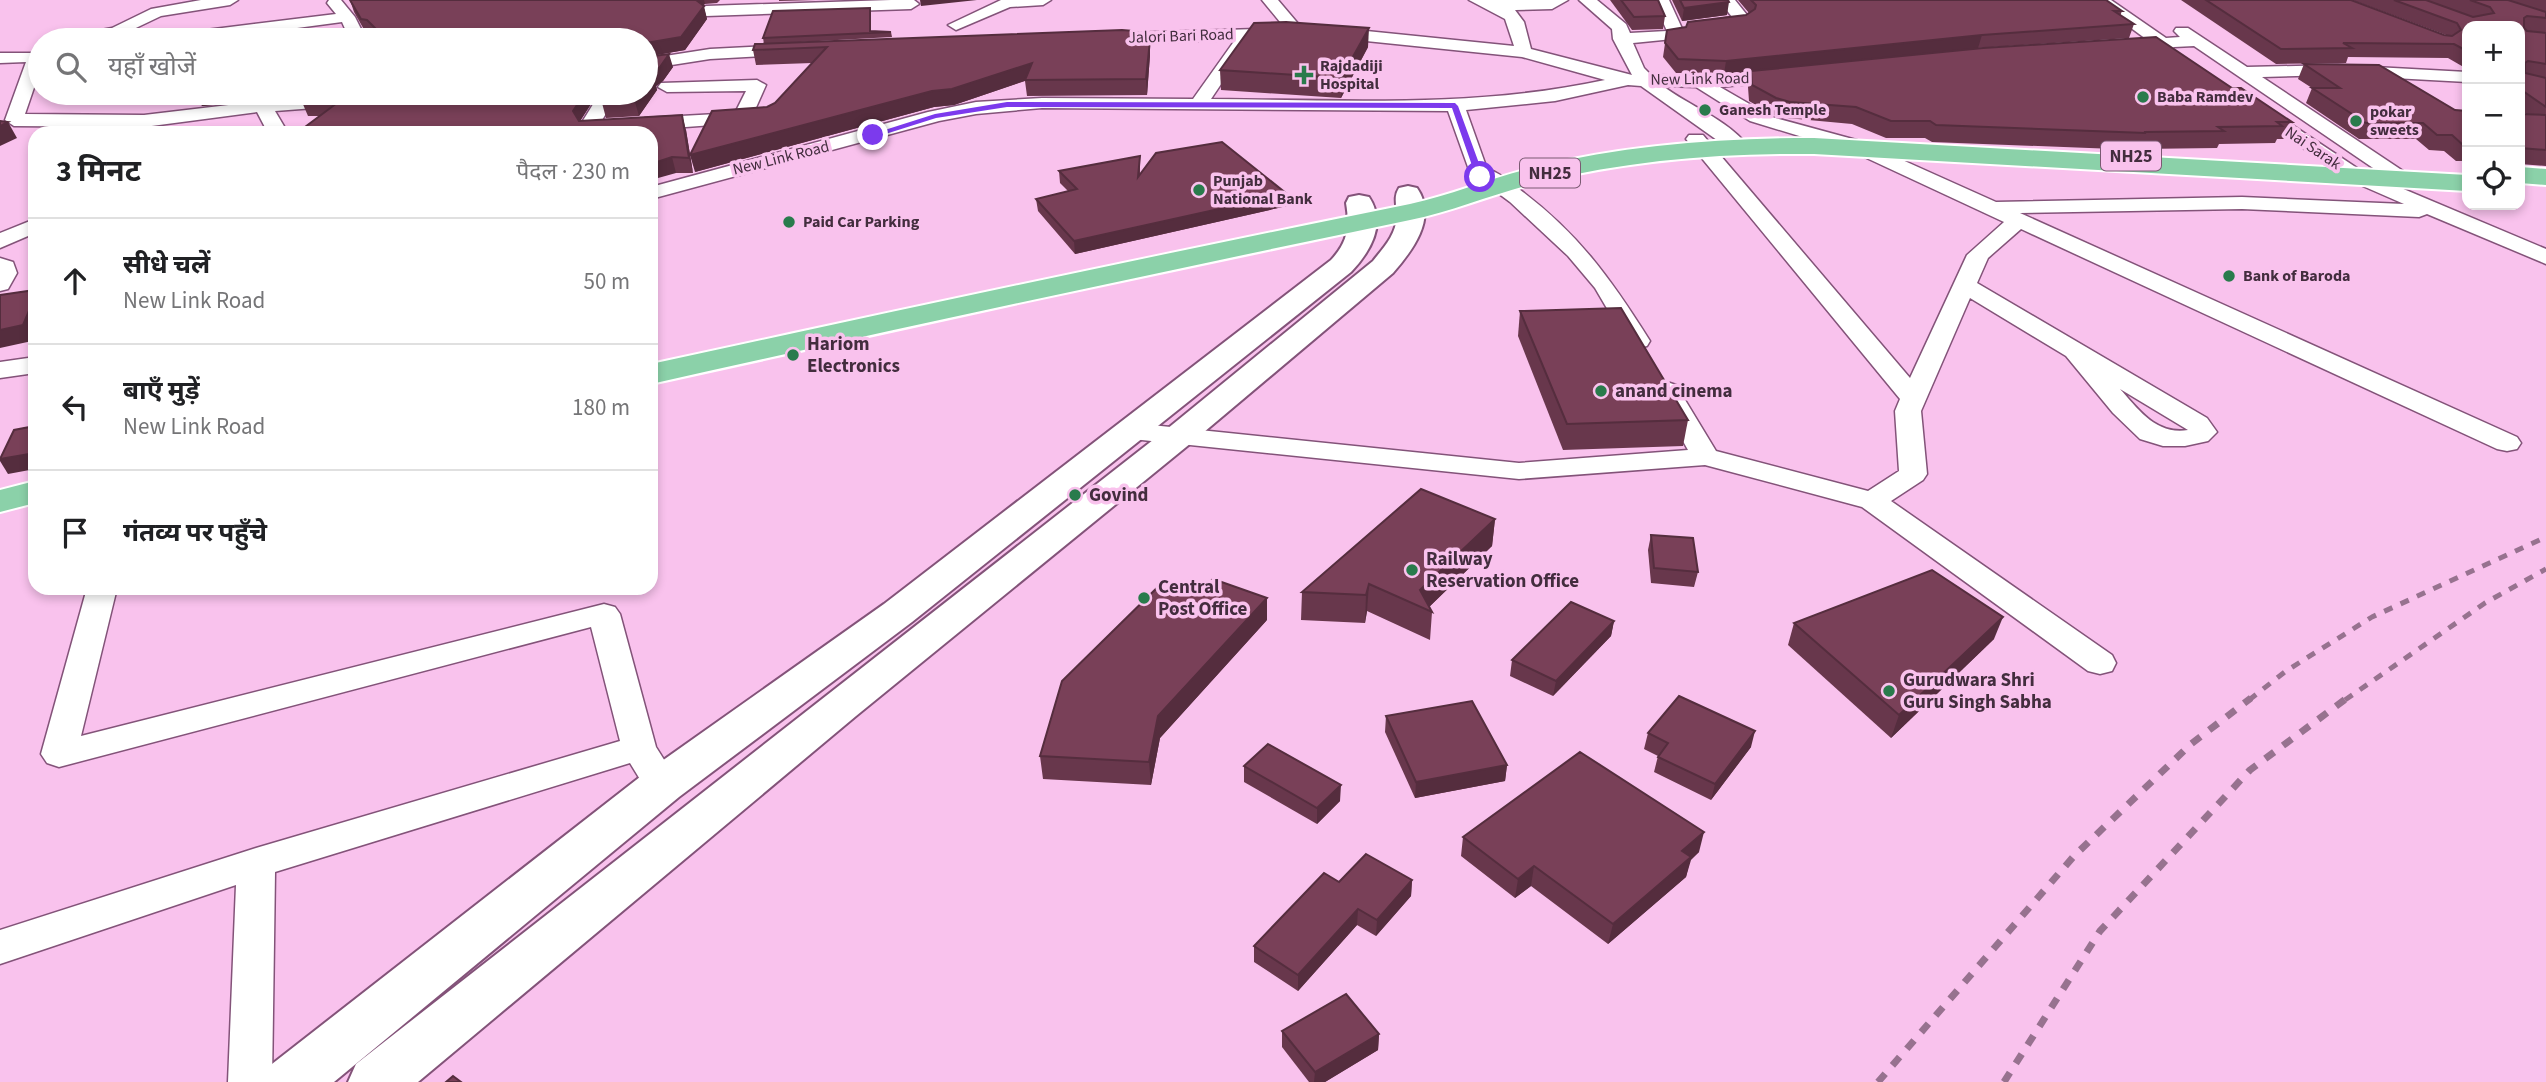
<!DOCTYPE html>
<html lang="hi">
<head>
<meta charset="utf-8">
<style>
  :root { --surface:#fff; --page:#f6f6f6; --text:#202124; --muted:#757577; --line:#e0e0e0 }
  body { margin:0; font-family:"Source Sans 3","Noto Sans Devanagari",sans-serif; background:var(--page); color:var(--text) }
  .controls { position:absolute; right:21px; top:21px; display:grid; overflow:hidden; border-radius:14px; box-shadow:0 4px 10px #0003 }
  .controls button { width:63px; height:63px; display:grid; place-items:center; padding:0; border:0; border-bottom:2px solid var(--line); background:var(--surface); color:var(--text); font:35px sans-serif }
  .stop { position:absolute; width:21px; height:21px; margin:-16px; border:5px solid #7c3aed; border-radius:50%; background:#fff }
  .stop.end { background:#7c3aed; border-color:#fff; box-shadow:0 2px 7px #0008 }
  .list { margin:0; padding:0; list-style:none }
  h2 { display:flex; justify-content:space-between; align-items:center; height:91px; margin:0; padding:0 28px; font-size:30px }
  h2 small { font-size:23px; font-weight:400; color:var(--muted) }
  .list li { display:grid; grid-template-columns:46px 1fr auto; gap:21px; align-items:center; box-sizing:border-box; height:126px; padding:0 28px; border-top:2px solid var(--line) }
  .list b { display:block; font-size:26px; white-space:nowrap }
  .list p { margin:0; font-size:23px; white-space:nowrap; color:var(--muted) }
  .list em { font-size:23px; font-style:normal; color:var(--muted) }
  .icon { flex:none; width:38px; height:38px; fill:none; stroke:currentColor; stroke-width:2; stroke-linecap:round; stroke-linejoin:round }
  .map { position:relative; flex:none; width:2546px; height:1082px; overflow:hidden }
  .search { position:absolute; background:var(--surface); box-shadow:0 4px 10px #0003; left:28px; top:28px; width:630px; height:77px; display:flex; align-items:center; gap:18px; box-sizing:border-box; padding:0 24px; border-radius:38px; color:var(--muted); font-size:26px }
  .panel { position:absolute; background:var(--surface); box-shadow:0 4px 10px #0003; left:28px; top:126px; width:630px; height:469px; border-radius:21px }
  .map>svg:first-child { display:block }
  .lines { fill:none; stroke-linecap:round; stroke-linejoin:round }
  .minor-casing { stroke:#835379; stroke-width:3 }
  .tertiary-casing { stroke:#835379; stroke-width:4 }
  .primary-casing { stroke:#fff; stroke-width:4 }
  .minor { fill:#fff; fill-rule:evenodd }
  .tertiary { fill:#fff; fill-rule:evenodd }
  .primary { fill:#8bd1a9; fill-rule:evenodd }
  .rail-far1 { stroke:#97728f; stroke-width:5; stroke-dasharray:9 9; stroke-linecap:butt }
  .rail { stroke:#97728f; stroke-width:7; stroke-dasharray:11 11; stroke-linecap:butt }
  .wall { fill:#68374c }
  .shaded-wall { fill:#552d3e }
  .building { fill:#794058; stroke:#552d3e; stroke-width:2 }
  .route { fill:#7c3aed }
  .poi-dot { fill:#297b4c; stroke:#f9c2ed; stroke-width:2.5 }
  .labels { text-anchor:middle; dominant-baseline:central; stroke-width:7; stroke-linejoin:round; paint-order:stroke }
  .far-street-label { font-size:16px; fill:#432d3e; stroke:#f9c2ed }
  .far-poi-label { font-size:16px; font-weight:bold; fill:#432d3e; stroke:#f9c2ed; text-anchor:start }
  .shield { fill:#f9c2ed; stroke:#7a5a72; stroke-width:2 }
  .shield-label { font-size:18px; font-weight:bold; fill:#432d3e }
  .poi-label { font-size:19px; font-weight:bold; fill:#432d3e; stroke:#f9c2ed; text-anchor:start }
</style>
</head>
<body>
<div class="map">
<svg width="2546" height="1082" viewBox="0 0 2546 1082">
  <rect width="100%" height="100%" fill="#f9c2ed"/>
  <g class="lines">
    <defs>
      <g id="minor">
        <polygon points="201,0 238,0 230,5 161,16 117,37 99,40 66,40 68,36 112,28 151,9"/>
        <polygon points="329,0 341,0 355,17 364,35 371,36 373,40 350,40 342,22 206,40 198,35 206,30 336,14 327,3"/>
        <polygon points="891,0 914,0 919,4 911,9 706,16 698,11 706,6"/>
        <polygon points="1001,0 1051,0 1043,5 1010,7 956,30 948,25"/>
        <path d="M1262 0H1278L1306 33 1298 38 1291 36 1249 39 1250 41 1211 99C1343 100 1476 108 1605 80L1522 57 1327 37 1319 32 1327 27 1514 46 1505 19 1469 0H1568L1552 9 1515 10 1524 22 1531 49 1632 75 1613 39 1612 29 1579 0H1597L1626 24 1630 33 1667 31 1653 0H1669L1685 35 1683 38 1633 43 1644 68 1651 75 1724 77 1797 71 1800 75 1791 80 1720 87 1772 117 1860 141 1996 202 2242 197 2404 204 2349 180 2247 109 2256 103 2262 105 2363 172 2546 249V264L2427 214 2419 217 2242 209 2020 213 2517 437 2521 443 2517 449 2507 451 2497 449 2021 229 1988 258 1977 283 2207 418 2217 432 2208 441 2185 446H2163L2140 439 2113 413 2066 356 1970 298 1921 411 1927 474 1923 480 1891 501 2112 655 2116 663 2112 671 2100 674 2088 671 1862 507 1705 465 1519 479 1132 439 1123 437 1119 431 1123 425 1132 423 1519 463 1688 450 1654 390 1658 385 1667 382 1676 385 1716 451 1868 491 1899 471 1895 411 1900 399 1686 139 1689 135H1703L1910 378 1967 255 2004 222 1858 154 1750 121 1696 87 1663 86C1689 106 1727 119 1748 146L1745 150H1731L1641 86 1628 85 1555 101 1466 110 1487 169C1499 172 1510 182 1519 189 1579 234 1611 279 1650 341L1647 346 1638 348 1629 346 1595 288 1568 256 1510 202 1483 182 1473 181 1448 111 1042 108 976 114 939 121 651 199V187L928 112 976 102 1042 98 1193 99 1235 40 1097 44 1089 39 1097 34 1285 28ZM2120 389 2188 430C2156 435 2139 410 2120 389Z"/>
        <polygon points="1719,0 1735,0 1751,20 1749,23 1702,28 1700,25 1702,22 1732,17"/>
        <polygon points="2093,0 2111,0 2166,38 2180,37 2174,31 2176,28 2188,28 2247,67 2338,65 2467,72 2467,82 2338,75 2262,77 2415,179 2418,183 2415,187 2401,187 2194,46 2174,47 2167,51 2159,48 2116,49 2114,45 2116,41 2146,39"/>
        <polygon points="792,45 800,50 798,54 710,59 646,69 646,59 710,49"/>
        <polygon points="0,53 40,53 40,70 25,114 144,115 263,101 341,96 350,101 341,106 275,111 288,133 268,133 257,112 144,127 14,126 5,120 26,62 0,63"/>
        <polygon points="757,80 766,85 754,112 769,113 771,117 769,121 645,130 636,124 645,118 735,113 746,91 667,92 658,87 661,83"/>
        <polygon points="600,93 618,93 598,127 603,133 583,133 579,127"/>
        <polygon points="35,219 35,233 0,248 0,233"/>
        <polygon points="0,258 13,262 17,273 8,289 0,291"/>
        <polygon points="35,357 35,373 0,378 0,362"/>
        <polygon points="87,588 117,588 81,736 604,604 615,607 620,614 656,747 680,785 675,794 662,798 649,794 630,763 275,872 272,1082 228,1082 236,885 0,964 0,930 256,848 620,741 591,627 59,767 47,763 41,754"/>
      </g>
      <g id="tertiary">
        <path d="M1408 186 1417 188C1438 218 1412 251 1393 273L1191 443 856 716 418 1082H348L356 1064 1167 429 1373 261C1384 247 1396 235 1397 216 1397 206 1393 197 1399 188Z"/>
        <path d="M1359 195 1369 197C1387 224 1370 252 1351 272L912 622 679 797 334 1082H264L272 1064 645 773 884 604 1331 260C1348 242 1350 227 1346 203L1349 197Z"/>
      </g>
      <g id="primary">
        <path d="M1814 138 2467 175V191L1814 154C1722 153 1631 160 1541 182 1497 192 1455 211 1410 220 1156 273 904 327 651 384V364C904 309 1156 255 1410 204 1452 195 1493 177 1536 167 1627 145 1720 138 1814 138Z"/>
        <polygon points="2520,167 2546,169 2546,185 2520,183"/>
        <polygon points="35,481 35,503 0,512 0,490"/>
      </g>
    </defs>
    <!-- minor casing -->
    <use href="#minor" class="minor-casing"/>
    <!-- tertiary casing -->
    <use href="#tertiary" class="tertiary-casing"/>
    <!-- primary casing -->
    <use href="#primary" class="primary-casing"/>
    <!-- minor -->
    <use href="#minor" class="minor"/>
    <!-- tertiary -->
    <use href="#tertiary" class="tertiary"/>
    <!-- primary -->
    <use href="#primary" class="primary"/>
    <!-- rail-far1 -->
    <g class="rail-far1">
      <polyline points="2249,700 2286,671 2372,617 2546,537"/>
      <polyline points="2345,700 2485,603 2546,569"/>
    </g>
    <!-- rail -->
    <g class="rail">
      <polyline points="1878,1082 2074,856 2191,744 2251,698"/>
      <polyline points="2004,1082 2100,931 2250,770 2347,698"/>
    </g>
  </g>
  <!-- wall -->
  <g class="wall">
    <polygon points="350,0 720,0 717,3 705,4 703,5 707,19 685,50 655,55 673,67 663,81 656,86 657,90 639,116 606,118 602,103 646,40 375,36 371,33 366,33 354,12"/>
    <polygon points="779,0 816,0 779,1"/>
    <polygon points="1610,0 1658,0 1665,16 1663,29 1632,30"/>
    <polygon points="1672,0 1728,0 1727,15 1682,21"/>
    <polygon points="1738,0 2106,0 2122,11 2120,16 2134,24 2129,38 1978,48 2232,88 2292,122 2285,139 2277,139 2275,143 2219,144 2217,148 2140,149 2140,150 1932,142 1925,138 1886,138 1852,124 1787,118 1773,115 1749,101 1748,87 1751,72 1724,74 1676,73 1663,57 1667,30 1686,27 1746,15 1749,13"/>
    <polygon points="2181,0 2351,0 2444,35 2449,36 2352,0 2546,0 2546,166 2520,164 2520,114 2526,114 2520,109 2520,26 2467,26 2467,69 2448,58 2348,57 2346,63 2276,64"/>
    <polygon points="870,8 871,31 891,32 892,37 764,44 763,38"/>
    <polygon points="1136,39 1150,55 1147,95 1027,96 1025,81 954,105 934,107 695,172 767,107 775,103 812,63 756,65 753,50 755,44"/>
    <polygon points="1368,47 1341,98 1221,90 1220,70"/>
    <polygon points="2304,64 2455,110 2467,111 2467,161 2456,161 2444,151 2429,150 2416,139 2359,139 2306,103 2312,88 2298,79"/>
    <polygon points="196,93 349,93 308,96 598,93 580,121 686,130 693,173 676,173 320,116 308,116 302,102 308,96 202,106"/>
    <polygon points="1140,156 1140,175 1287,206 1075,254 1038,211 1036,199 1068,191 1060,183 1059,171"/>
    <polygon points="1520,311 1688,420 1683,446 1563,450 1518,336"/>
    <polygon points="1495,519 1492,546 1429,607 1432,612 1430,640 1367,611 1365,623 1301,620 1302,592"/>
    <polygon points="1651,535 1698,572 1694,587 1651,583 1648,550"/>
    <polygon points="1267,620 1160,738 1151,785 1043,779 1040,756"/>
    <polygon points="1614,621 1611,636 1553,696 1510,676 1512,660"/>
    <polygon points="1794,623 1994,639 1891,738 1788,645"/>
    <polygon points="1386,716 1507,765 1505,781 1415,798 1385,732"/>
    <polygon points="1648,733 1751,747 1711,800 1654,772 1658,756 1644,749"/>
    <polygon points="1244,766 1340,801 1317,824 1244,782"/>
    <polygon points="1463,837 1699,852 1690,860 1686,877 1608,944 1531,886 1515,898 1461,856"/>
    <polygon points="1412,880 1411,896 1376,936 1357,925 1298,991 1254,962 1254,946 1339,882"/>
    <polygon points="1282,1031 1379,1034 1378,1050 1325,1082 1309,1082 1282,1047"/>
  </g>
  <!-- shaded-wall -->
  <g class="shaded-wall">
    <polygon points="693,0 704,0 705,4 696,10"/>
    <polygon points="920,0 977,0 921,6"/>
    <polygon points="1729,2 1727,15 1682,21 1684,8"/>
    <polygon points="704,6 707,19 685,50 646,57 646,43"/>
    <polygon points="1369,28 1368,47 1341,98 1341,78"/>
    <polygon points="1135,31 1136,46 1129,38"/>
    <polygon points="1982,35 1978,48 1724,74 1726,61"/>
    <polygon points="1150,40 1150,55 1147,95 1146,79"/>
    <polygon points="669,54 673,67 663,81 656,86 657,90 639,116 635,102 641,93 646,93 646,87 652,72"/>
    <polygon points="1032,63 1033,78 954,105 934,107 695,172 690,155"/>
    <polygon points="196,93 349,93 202,106"/>
    <polygon points="585,93 598,93 577,126 573,111"/>
    <polygon points="682,115 686,130 693,173 689,158"/>
    <polygon points="8,122 17,138 0,146 0,126"/>
    <polygon points="672,157 676,173 651,180 651,164"/>
    <polygon points="1287,194 1287,206 1075,254 1074,241"/>
    <polygon points="35,297 35,334 32,341 0,348 0,330"/>
    <polygon points="35,453 35,469 8,474 0,461 0,459"/>
    <polygon points="1495,519 1492,546 1427,609 1420,590"/>
    <polygon points="1369,584 1367,611 1365,623 1366,595"/>
    <polygon points="1267,598 1267,620 1160,738 1151,785 1149,762 1158,716"/>
    <polygon points="2003,617 1994,639 1891,738 1899,715"/>
    <polygon points="1614,621 1611,636 1553,696 1556,681"/>
    <polygon points="1755,731 1751,747 1711,800 1715,784"/>
    <polygon points="1507,765 1505,781 1415,798 1416,782"/>
    <polygon points="1341,785 1340,801 1317,824 1317,808"/>
    <polygon points="1704,832 1699,852 1691,860 1686,877 1608,944 1613,924 1682,851"/>
    <polygon points="1534,866 1531,886 1515,898 1518,879"/>
    <polygon points="1412,880 1411,896 1376,936 1377,920"/>
    <polygon points="1358,909 1357,925 1298,991 1298,975"/>
    <polygon points="1379,1034 1378,1050 1325,1082 1314,1082 1315,1072"/>
  </g>
  <!-- building -->
  <g class="building">
    <polygon points="350,0 696,0 704,6 681,37 646,43 646,40 365,40 381,34 367,20 361,19"/>
    <polygon points="1621,0 1658,0 1665,16 1634,17"/>
    <polygon points="1680,0 1728,0 1729,2 1684,8"/>
    <polygon points="1751,0 2106,0 2122,11 2114,11 2134,24 1982,35 1726,61 1678,59 1665,43 1667,30 1686,27 1688,22 1746,15 1755,9 1756,5"/>
    <polygon points="2206,0 2351,0 2444,35 2452,36 2461,30 2457,23 2394,0 2426,0 2473,17 2494,13 2490,7 2470,0 2508,0 2546,12 2546,18 2527,16 2524,18 2524,28 2527,31 2546,33 2546,64 2528,61 2525,63 2525,73 2546,78 2546,107 2520,89 2520,26 2467,26 2467,51 2454,44 2343,43 2352,48 2281,49"/>
    <polygon points="870,8 870,31 891,32 763,38 773,11"/>
    <polygon points="1286,22 1369,28 1341,78 1220,70 1254,23"/>
    <polygon points="1122,30 1135,31 1129,38 1150,40 1146,79 1025,80 1032,63 952,89 932,91 690,155 712,111 767,107 775,103 827,47 753,50 755,44"/>
    <polygon points="2156,37 2232,88 2241,88 2292,122 2277,122 2282,126 2218,127 2224,131 2144,132 2146,133 1936,125 1930,121 1891,121 1856,107 1790,102 1776,98 1752,85 1751,71 1983,48"/>
    <polygon points="669,54 660,67 652,72 654,75 646,87 646,57"/>
    <polygon points="2304,64 2379,65 2455,110 2467,111 2467,145 2463,145 2452,135 2437,135 2423,123 2366,123 2312,88 2340,88"/>
    <polygon points="357,93 585,93 573,111 579,121 682,115 689,158 672,157 651,164 651,133 297,133 341,100 302,102 308,96"/>
    <polygon points="608,93 641,93 635,102 602,103"/>
    <polygon points="2520,114 2546,115 2546,150 2520,148"/>
    <polygon points="0,121 8,122 0,126"/>
    <polygon points="1222,142 1287,194 1074,241 1036,199 1077,189 1059,171 1140,156 1138,177 1156,153"/>
    <polygon points="35,290 35,297 23,325 0,330 0,295"/>
    <polygon points="1621,308 1688,420 1567,424 1520,311"/>
    <polygon points="35,426 35,453 0,459 14,430"/>
    <polygon points="1421,489 1495,519 1420,590 1432,612 1369,584 1366,595 1302,592"/>
    <polygon points="1651,535 1693,538 1698,572 1654,568"/>
    <polygon points="1932,570 2003,617 1899,715 1794,623"/>
    <polygon points="1213,579 1267,598 1158,716 1149,762 1040,756 1062,681 1165,580 1200,592"/>
    <polygon points="1571,602 1614,621 1556,681 1512,660"/>
    <polygon points="1679,696 1755,731 1715,784 1658,757 1668,743 1648,733"/>
    <polygon points="1472,701 1507,765 1416,782 1386,716"/>
    <polygon points="1268,744 1341,785 1317,808 1244,766"/>
    <polygon points="1580,752 1704,832 1682,851 1691,857 1613,924 1534,866 1518,879 1463,837"/>
    <polygon points="1366,854 1412,880 1377,920 1358,909 1298,975 1254,946 1324,873 1339,882"/>
    <polygon points="1346,994 1379,1034 1315,1072 1282,1031"/>
    <polygon points="453,1076 461,1082 446,1082"/>
  </g>
  <!-- route -->
  <polygon class="route" points="1007,102 1455,103 1458,106 1484,177 1480,179 1476,177 1452,108 1007,107 936,118 876,137 869,135 935,114"/>
  <!-- markers -->
  <g class="poi-dot">
    <path d="M1300.5 64.5h7v7h7v7h-7v7h-7v-7h-7v-7h7z"/>
    <circle cx="2143" cy="97" r="7"/>
    <circle cx="1705" cy="110" r="7"/>
    <circle cx="2356" cy="121" r="7"/>
    <circle cx="1199" cy="190" r="7"/>
    <circle cx="789" cy="222" r="7"/>
    <circle cx="2229" cy="276" r="7"/>
    <circle cx="793" cy="355" r="7"/>
    <circle cx="1601" cy="391" r="7"/>
    <circle cx="1075" cy="495" r="7"/>
    <circle cx="1412" cy="570" r="7"/>
    <circle cx="1144" cy="598" r="7"/>
    <circle cx="1889" cy="691" r="7"/>
  </g>
  <g class="labels">
    <!-- far-street labels -->
    <g class="far-street-label">
      <text transform="translate(1181 36) rotate(-2)">Jalori Bari Road</text>
      <text transform="translate(1700 79) rotate(-1)">New Link Road</text>
      <text transform="translate(2313 148) rotate(34)">Nai Sarak</text>
      <text transform="translate(781 158) rotate(-14)">New Link Road</text>
    </g>
    <!-- far-poi labels -->
    <g class="far-poi-label">
      <text x="1320" y="66">Rajdadiji<tspan x="1320" dy="18">Hospital</tspan></text>
      <text x="2157" y="97">Baba Ramdev</text>
      <text x="1719" y="110">Ganesh Temple</text>
      <text x="2370" y="112">pokar<tspan x="2370" dy="18">sweets</tspan></text>
      <text x="1213" y="181">Punjab<tspan x="1213" dy="18">National Bank</tspan></text>
      <text x="803" y="222">Paid Car Parking</text>
      <text x="2243" y="276">Bank of Baroda</text>
    </g>
    <!-- shield labels -->
    <g class="shield">
      <rect x="2101" y="141.5" width="60" height="29" rx="5"/>
      <rect x="1520" y="158.5" width="60" height="29" rx="5"/>
    </g>
    <g class="shield-label">
      <text x="2131" y="156">NH25</text>
      <text x="1550" y="173">NH25</text>
    </g>
    <!-- poi labels -->
    <g class="poi-label">
      <text x="807" y="344">Hariom<tspan x="807" dy="22">Electronics</tspan></text>
      <text x="1615" y="391">anand cinema</text>
      <text x="1089" y="495">Govind</text>
      <text x="1426" y="559">Railway<tspan x="1426" dy="22">Reservation Office</tspan></text>
      <text x="1158" y="587">Central<tspan x="1158" dy="22">Post Office</tspan></text>
      <text x="1903" y="680">Gurudwara Shri<tspan x="1903" dy="22">Guru Singh Sabha</tspan></text>
    </g>
  </g>
</svg>
<div class="controls">
<button>+</button>
<button>−</button>
<button><svg class="icon" aria-label="locate" viewBox="0 0 24 24"><circle cx="12" cy="12" r="6"/><path d="M12 2v4M12 18v4M2 12h4M18 12h4"/></svg></button>
</div>
<div class="stop" style="left:1480px;top:177px"></div>
<div class="stop end" style="left:873px;top:135px"></div>
<div class="search"><svg class="icon" aria-label="search" viewBox="0 0 24 24"><circle cx="10" cy="10" r="6"/><path d="M15 15l6 6"/></svg>यहाँ खोजें</div>
<section class="panel">
<h2>3 मिनट<small>पैदल · 230 m</small></h2>
<ul class="list">
<li><svg class="icon" aria-label="ahead" viewBox="0 0 24 24"><path d="M12 20V5M6 11l6-6 6 6"/></svg><div><b>सीधे चलें</b><p>New Link Road</p></div><em>50 m</em></li>
<li><svg class="icon" aria-label="left" viewBox="0 0 24 24"><path d="M17 20v-9H6M10 6l-5 5 5 5"/></svg><div><b>बाएँ मुड़ें</b><p>New Link Road</p></div><em>180 m</em></li>
<li><svg class="icon" aria-label="arrive" viewBox="0 0 24 24"><path d="M6 21V4h12l-3 4 3 4H6"/></svg><div><b>गंतव्य पर पहुँचे</b></div></li>
</ul>
</section>
</div>
</body>
</html>
